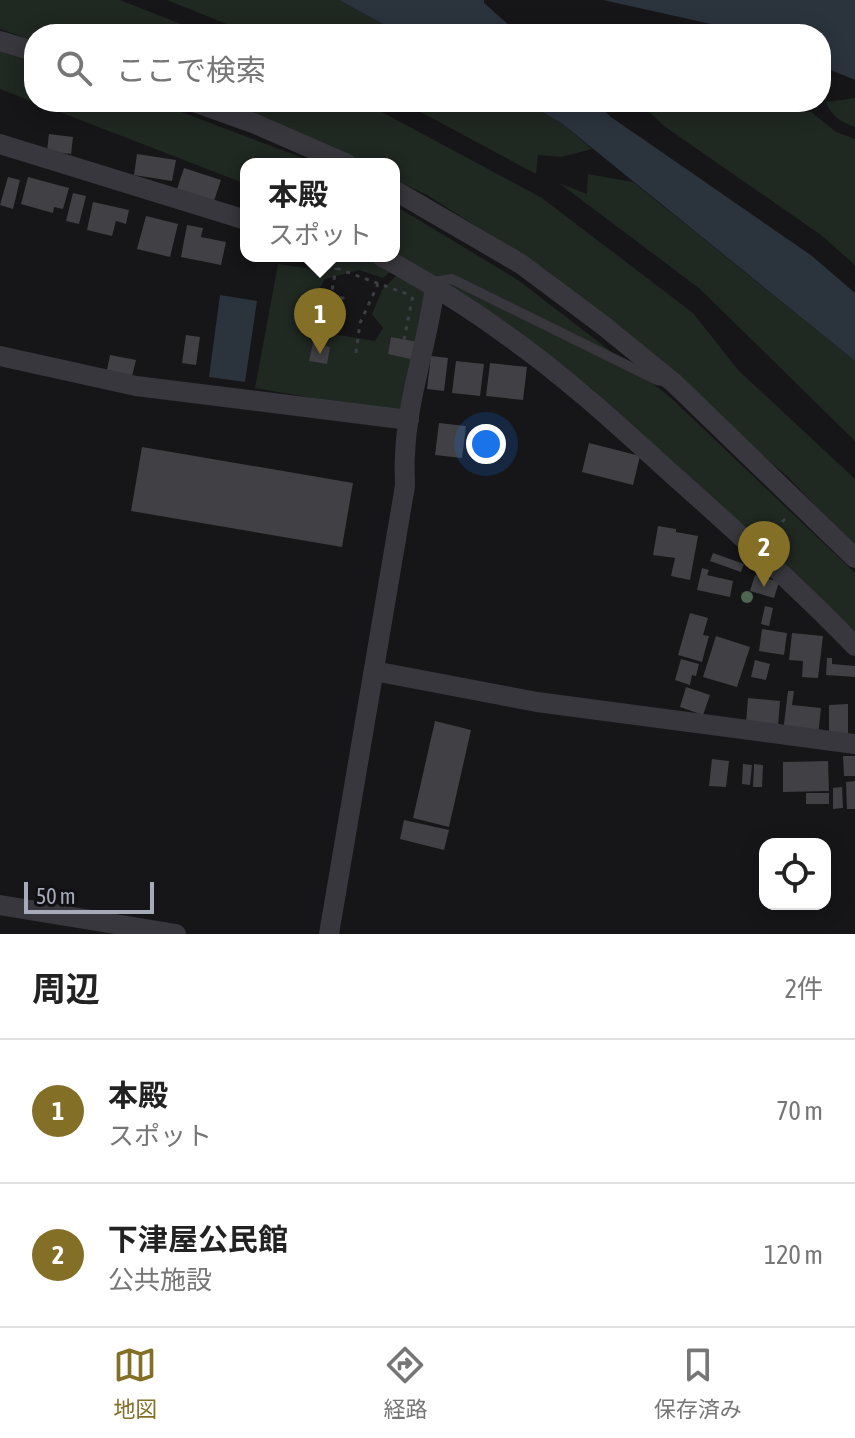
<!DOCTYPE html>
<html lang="ja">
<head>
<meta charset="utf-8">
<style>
  :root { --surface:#fff; --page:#f2f2f2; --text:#222; --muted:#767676; --line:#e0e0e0; --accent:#836f26 }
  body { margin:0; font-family:"Asap Condensed","Noto Sans JP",sans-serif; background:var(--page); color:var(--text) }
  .controls { position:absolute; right:24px; bottom:24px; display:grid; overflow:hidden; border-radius:16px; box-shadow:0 4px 20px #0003 }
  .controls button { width:72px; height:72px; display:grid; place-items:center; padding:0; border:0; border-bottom:2px solid var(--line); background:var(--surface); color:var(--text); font:40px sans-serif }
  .scale { position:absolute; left:24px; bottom:20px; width:130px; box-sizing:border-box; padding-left:8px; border:4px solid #a7abb9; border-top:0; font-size:22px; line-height:28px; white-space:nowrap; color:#a7abb9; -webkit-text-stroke:6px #111113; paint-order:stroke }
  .you { position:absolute; left:486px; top:444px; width:28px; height:28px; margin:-20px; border:6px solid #fff; border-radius:50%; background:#1a73e8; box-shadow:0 0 0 12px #1a73e833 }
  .badge { display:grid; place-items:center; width:52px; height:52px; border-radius:50%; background:var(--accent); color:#fff; font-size:26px; font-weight:700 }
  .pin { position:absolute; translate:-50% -66px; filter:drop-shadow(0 2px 4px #0008) }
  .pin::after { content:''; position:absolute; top:42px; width:28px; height:24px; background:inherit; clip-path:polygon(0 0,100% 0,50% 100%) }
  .popup { position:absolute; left:240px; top:158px; width:160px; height:104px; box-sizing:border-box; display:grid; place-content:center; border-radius:16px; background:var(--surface); filter:drop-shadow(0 2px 6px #0005); font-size:26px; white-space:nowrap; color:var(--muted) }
  .popup b { font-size:30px; color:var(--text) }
  .popup::after { content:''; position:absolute; left:50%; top:100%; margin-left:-16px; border:16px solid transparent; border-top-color:var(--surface) }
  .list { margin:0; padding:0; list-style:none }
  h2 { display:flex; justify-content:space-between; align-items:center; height:104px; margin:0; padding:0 32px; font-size:34px }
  h2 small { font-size:26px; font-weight:400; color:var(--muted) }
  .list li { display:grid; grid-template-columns:52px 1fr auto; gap:24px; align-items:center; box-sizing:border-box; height:144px; padding:0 32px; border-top:2px solid var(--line) }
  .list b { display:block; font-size:30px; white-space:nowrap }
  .list p { margin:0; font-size:26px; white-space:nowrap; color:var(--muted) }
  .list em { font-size:26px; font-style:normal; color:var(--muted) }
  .icon { flex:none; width:44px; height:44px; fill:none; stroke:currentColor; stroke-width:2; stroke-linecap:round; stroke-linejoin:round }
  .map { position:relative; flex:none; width:855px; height:934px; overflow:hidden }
  .search { position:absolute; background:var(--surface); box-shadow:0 4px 20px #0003; left:24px; right:24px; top:24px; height:88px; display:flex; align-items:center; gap:20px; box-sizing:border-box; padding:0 28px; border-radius:32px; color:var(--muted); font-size:30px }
  .sheet { height:392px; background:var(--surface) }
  nav { display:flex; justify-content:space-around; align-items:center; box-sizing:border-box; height:112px; border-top:2px solid var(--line); background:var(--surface); font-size:22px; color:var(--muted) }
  nav a { display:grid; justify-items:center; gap:4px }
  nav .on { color:var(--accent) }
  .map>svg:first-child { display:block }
  .green { fill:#202822 }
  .water { fill:#2b333d }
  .building { fill:#404045 }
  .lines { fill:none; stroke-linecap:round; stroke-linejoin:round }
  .path { stroke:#3d3e44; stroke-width:3; stroke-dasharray:4 6; stroke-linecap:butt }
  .lane { stroke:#37373d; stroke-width:10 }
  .street { stroke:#37373d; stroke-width:20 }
  .tree { fill:#4f6553 }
</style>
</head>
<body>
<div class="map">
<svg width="855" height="934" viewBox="0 0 855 934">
  <rect width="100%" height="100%" fill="#161618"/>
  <!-- green -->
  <g class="green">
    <polygon points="0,0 120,0 206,34 34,34 34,41 0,29"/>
    <polygon points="167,0 339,0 401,34 251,34"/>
    <polygon points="0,50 34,61 34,102 155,102 319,164 246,164 246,184 0,89"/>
    <path d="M855 98V127C841 122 831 116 826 102Z"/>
    <polygon points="217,102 363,102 542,198 693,313 738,370 855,479 855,547 788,477 549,272 427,195 394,179 394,164 363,164"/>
    <polygon points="402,102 524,102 560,122 592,149 561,157 538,155 536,174"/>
    <polygon points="639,102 716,102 727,105 811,112 836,132 855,139 855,265 821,235 664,126"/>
    <polygon points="588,174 633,182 855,361 855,441 700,289 559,183 587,194"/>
    <polygon points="394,205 518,280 670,397 855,573 855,639 592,389 461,295 394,254"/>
    <polygon points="316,256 369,256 391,271 383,278 359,270 325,279 318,291 312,327 326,333 375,341 383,328 372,314 382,290 399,273 423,289 430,299 405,414 255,388 278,264 312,269"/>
  </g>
  <!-- water -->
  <g class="water">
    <polygon points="339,0 484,0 484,3 519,34 401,34"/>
    <polygon points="603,0 855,0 855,80 821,66 821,34 742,34 724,27"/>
    <polygon points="524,102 595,102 611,117 812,256 855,293 855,361 560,122"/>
    <polygon points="220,295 257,301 245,382 209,377"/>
  </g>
  <!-- building -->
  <g class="building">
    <polygon points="49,134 73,137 71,154 47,151"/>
    <polygon points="137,154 176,160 172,181 134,175"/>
    <polygon points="184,168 221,180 214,201 177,189"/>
    <polygon points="8,177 20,180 13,209 0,205"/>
    <polygon points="28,177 69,188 63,209 54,207 53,213 21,204"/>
    <polygon points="73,193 86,196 79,224 66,221"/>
    <polygon points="93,202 129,210 126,224 116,221 112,236 87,230"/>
    <polygon points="146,216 178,224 170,257 137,249"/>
    <polygon points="187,225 203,228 201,237 226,242 221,265 181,257"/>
    <polygon points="322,297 339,300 336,317 319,314"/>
    <polygon points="186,335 200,337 196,365 182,363"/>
    <polygon points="391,337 418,342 415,360 388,354"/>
    <polygon points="313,343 330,347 327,364 309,361"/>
    <polygon points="110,355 136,360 132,376 107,370"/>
    <polygon points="431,356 448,358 444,391 427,389"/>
    <polygon points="456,361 484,364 480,396 452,393"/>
    <polygon points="490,363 527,367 523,400 486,396"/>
    <polygon points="439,423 466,426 462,458 435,455"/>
    <polygon points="589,443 640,456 633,485 582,472"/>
    <polygon points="142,447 353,483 342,547 131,511"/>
    <polygon points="658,526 676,529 676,532 698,536 690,580 671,576 675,558 653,555"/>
    <polygon points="713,553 744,564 741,572 710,561"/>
    <polygon points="702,568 709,570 707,575 733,581 730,597 697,590"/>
    <polygon points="755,575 779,582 774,598 750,591"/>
    <polygon points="765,606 773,608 769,626 761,624"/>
    <polygon points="690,613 708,618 703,635 709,636 702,662 678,655"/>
    <polygon points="762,629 787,633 784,655 759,651"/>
    <polygon points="792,633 823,636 818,678 802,677 803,661 789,660"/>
    <polygon points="716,636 750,647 737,687 703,677"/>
    <polygon points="827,658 832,658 832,664 855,666 855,677 826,675"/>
    <polygon points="681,659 699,664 696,676 692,675 690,685 675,680"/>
    <polygon points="755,660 770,664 766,680 751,677"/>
    <polygon points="686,687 710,695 703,715 680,707"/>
    <polygon points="788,691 794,691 792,705 821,708 818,736 783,732"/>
    <polygon points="748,698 780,701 778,726 746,723"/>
    <polygon points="848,704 848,737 829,738 829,705"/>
    <polygon points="435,721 471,730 449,827 413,818"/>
    <polygon points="843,756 855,756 855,776 844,776"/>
    <polygon points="712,759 729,761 726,787 709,786"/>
    <polygon points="828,761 829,791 783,792 783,762"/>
    <polygon points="743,764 752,765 750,785 742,784"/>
    <polygon points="754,764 763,765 762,787 753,787"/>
    <polygon points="855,781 855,809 847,809 846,782"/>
    <polygon points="842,787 843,808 833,809 833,788"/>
    <rect x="806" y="793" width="23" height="11"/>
    <polygon points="404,820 449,830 444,850 400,839"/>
  </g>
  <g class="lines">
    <!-- path -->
    <g class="path">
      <polyline points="327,267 336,268 407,294"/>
      <polyline points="331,296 319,294 315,316 339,320 343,298 331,296 336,268"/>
      <polyline points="404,340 413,295"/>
      <polyline points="320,345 322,331 326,319"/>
      <polyline points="356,353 360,323 378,284"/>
      <polyline points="768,536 788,516"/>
    </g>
    <!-- lane -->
    <polyline class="lane" points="435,286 440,281 452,279 657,380 663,381"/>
    <!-- street -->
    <g class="street">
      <polyline points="0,41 34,51"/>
      <polyline points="194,102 253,123 347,164"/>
      <polyline points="0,144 246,220"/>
      <polyline points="394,190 521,264 604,326 674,383 855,558"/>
      <path d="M381 256C424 280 466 305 505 334 565 376 619 426 673 475 735 530 797 586 855 646"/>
      <polyline points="0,356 136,386 409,420"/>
      <polyline points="374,671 537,702 855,744"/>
      <polyline points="0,905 176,934"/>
      <path d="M329 934 405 486C405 476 404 465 405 455 407 398 428 342 435 286"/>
    </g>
  </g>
  <!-- trees -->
  <circle class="tree" cx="747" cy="597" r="6"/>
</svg>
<div class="controls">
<button><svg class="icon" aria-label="locate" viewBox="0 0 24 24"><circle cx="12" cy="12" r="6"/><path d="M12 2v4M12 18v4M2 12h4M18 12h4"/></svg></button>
</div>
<div class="scale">50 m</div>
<div class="you"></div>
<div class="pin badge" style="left:320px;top:354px">1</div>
<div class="popup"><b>本殿</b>スポット</div>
<div class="pin badge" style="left:764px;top:587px">2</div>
<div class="search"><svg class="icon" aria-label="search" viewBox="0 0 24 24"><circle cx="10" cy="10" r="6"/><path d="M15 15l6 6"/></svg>ここで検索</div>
</div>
<section class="sheet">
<h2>周辺<small>2件</small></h2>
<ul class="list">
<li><span class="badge">1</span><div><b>本殿</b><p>スポット</p></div><em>70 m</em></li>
<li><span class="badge">2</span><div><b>下津屋公民館</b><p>公共施設</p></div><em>120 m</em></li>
</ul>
</section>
<nav>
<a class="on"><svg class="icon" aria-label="map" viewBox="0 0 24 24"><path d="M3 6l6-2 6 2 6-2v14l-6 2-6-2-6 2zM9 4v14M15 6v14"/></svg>地図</a>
<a><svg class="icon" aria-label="directions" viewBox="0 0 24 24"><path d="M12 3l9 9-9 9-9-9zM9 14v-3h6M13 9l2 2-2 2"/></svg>経路</a>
<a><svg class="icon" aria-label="saved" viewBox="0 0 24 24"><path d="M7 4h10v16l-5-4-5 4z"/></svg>保存済み</a>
</nav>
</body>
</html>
